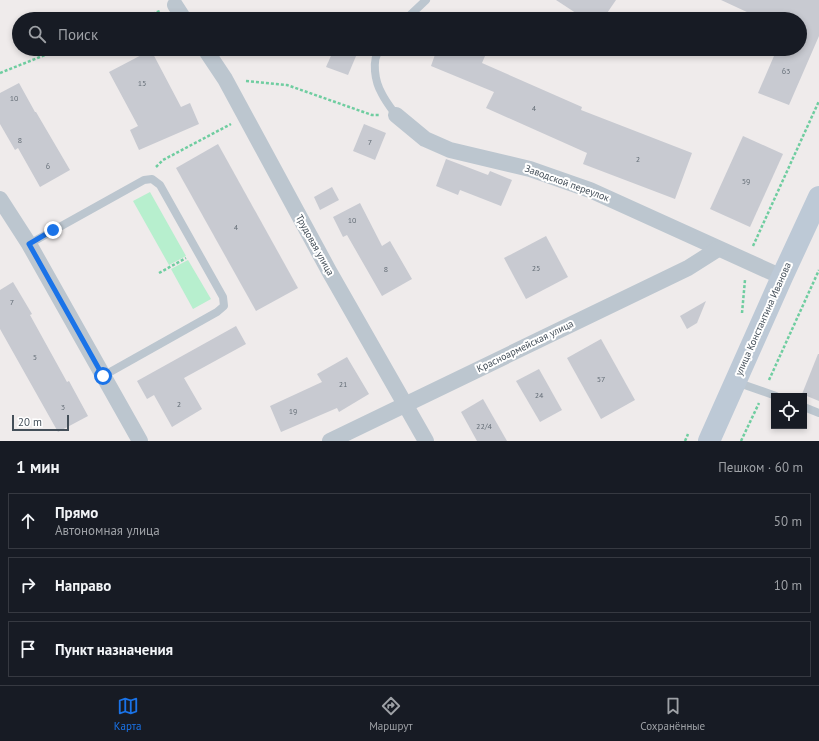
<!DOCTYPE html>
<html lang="ru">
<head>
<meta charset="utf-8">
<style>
  :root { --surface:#171b24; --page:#242831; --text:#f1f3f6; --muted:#9ea1a6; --line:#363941; --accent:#1a73e8 }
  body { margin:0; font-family:"PT Sans",sans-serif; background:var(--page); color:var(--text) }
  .controls { position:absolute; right:12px; bottom:12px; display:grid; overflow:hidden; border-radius:0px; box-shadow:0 2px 6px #0003 }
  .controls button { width:36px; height:36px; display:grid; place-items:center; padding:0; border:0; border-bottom:1px solid var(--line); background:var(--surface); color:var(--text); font:20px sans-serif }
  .scale { position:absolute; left:12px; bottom:10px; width:57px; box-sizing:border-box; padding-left:4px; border:2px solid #444f59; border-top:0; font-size:11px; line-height:14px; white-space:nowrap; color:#444f59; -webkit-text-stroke:3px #fff; paint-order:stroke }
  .stop { position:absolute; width:12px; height:12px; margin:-9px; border:3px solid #1a73e8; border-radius:50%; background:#fff }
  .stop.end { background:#1a73e8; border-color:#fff; box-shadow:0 1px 4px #0008 }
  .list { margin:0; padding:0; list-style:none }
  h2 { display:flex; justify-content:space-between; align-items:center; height:52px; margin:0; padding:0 16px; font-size:17px }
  h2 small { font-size:13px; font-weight:400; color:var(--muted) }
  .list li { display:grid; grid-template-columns:26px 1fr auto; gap:12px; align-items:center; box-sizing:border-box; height:56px; margin:0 8px 8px; padding:0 8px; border:1px solid var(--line); border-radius:0px }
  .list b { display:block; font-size:15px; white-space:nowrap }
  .list p { margin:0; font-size:13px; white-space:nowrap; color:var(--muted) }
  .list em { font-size:13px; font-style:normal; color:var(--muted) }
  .icon { flex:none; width:22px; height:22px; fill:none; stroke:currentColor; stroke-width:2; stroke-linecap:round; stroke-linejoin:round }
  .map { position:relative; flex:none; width:819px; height:441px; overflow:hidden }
  .search { position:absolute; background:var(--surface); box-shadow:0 2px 6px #0003; left:12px; right:12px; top:12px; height:44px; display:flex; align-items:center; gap:10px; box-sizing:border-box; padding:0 14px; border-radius:22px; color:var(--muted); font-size:15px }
  .sheet { height:244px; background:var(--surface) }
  nav { display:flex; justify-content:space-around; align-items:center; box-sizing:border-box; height:56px; border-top:1px solid var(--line); background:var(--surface); font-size:11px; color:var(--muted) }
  nav a { display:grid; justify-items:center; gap:2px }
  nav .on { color:var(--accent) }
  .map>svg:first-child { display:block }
  .green { fill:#b7efce }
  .building { fill:#c8cad1 }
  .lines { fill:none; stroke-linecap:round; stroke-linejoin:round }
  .path { stroke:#6fcda0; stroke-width:2.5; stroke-dasharray:3 2; stroke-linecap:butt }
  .lane { stroke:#bcc6cf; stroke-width:8 }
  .street { stroke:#bcc6cf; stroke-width:16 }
  .secondary { stroke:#bdc9d6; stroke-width:22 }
  .route { stroke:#1a73e8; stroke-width:5 }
  .labels { text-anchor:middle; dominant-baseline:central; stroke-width:4; stroke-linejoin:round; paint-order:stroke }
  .number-label { font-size:8px; fill:#656e77 }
  .street-label { font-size:10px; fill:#444f59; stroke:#fff }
</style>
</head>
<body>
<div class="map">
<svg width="819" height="441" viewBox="0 0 819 441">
  <rect width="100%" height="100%" fill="#efebeb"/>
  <!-- green -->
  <g class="green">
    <polygon points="150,192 186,256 169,265 133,201"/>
    <polygon points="188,260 211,299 193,309 171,269"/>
  </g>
  <!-- building -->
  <g class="building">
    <polygon points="556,0 616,0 603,19 585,19"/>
    <polygon points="721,0 819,0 819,36 789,105 758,93 777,49 800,49 800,19 762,19"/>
    <polygon points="334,49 359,49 348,75 326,67"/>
    <polygon points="437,49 488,49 482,63 582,107 581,110 692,153 675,199 583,164 587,153 486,108 494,92 431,66"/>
    <polygon points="151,50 181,107 190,103 199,124 139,150 130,130 138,126 109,72"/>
    <polygon points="19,83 35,112 36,112 70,170 40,187 18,148 15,150 0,124 0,93"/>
    <polygon points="364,124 386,133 375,160 353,151"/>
    <polygon points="743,136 783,154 750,227 710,209"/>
    <polygon points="218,144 298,288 256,311 176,168"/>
    <polygon points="446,159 488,175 490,171 512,180 501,206 460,190 458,195 436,186"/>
    <polygon points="332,187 339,200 320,210 314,197"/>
    <polygon points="360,203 382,246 390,241 412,279 382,296 347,235 343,237 333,217"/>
    <polygon points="546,236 568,277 526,299 504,258"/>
    <polygon points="13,282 32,314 30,315 67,382 69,381 88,416 58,432 0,329 0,290"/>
    <polygon points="706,301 697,323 687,329 680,316"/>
    <polygon points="236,326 246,344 184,378 202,409 172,427 154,395 147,399 137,381"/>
    <polygon points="601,339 635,400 601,419 567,358"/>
    <polygon points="818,354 819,354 819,401 802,394"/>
    <polygon points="347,357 369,394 339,412 337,408 281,432 270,406 322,382 317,374"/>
    <polygon points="539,369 562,410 540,422 516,381"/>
    <polygon points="483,399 507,441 477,441 461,412"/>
  </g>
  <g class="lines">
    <!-- path -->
    <g class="path">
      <polyline points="138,19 160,11"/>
      <polyline points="0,73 60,49"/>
      <polyline points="246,81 287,85 372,115 380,115"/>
      <polyline points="156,167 163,160 231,124"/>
      <polyline points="753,246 819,101"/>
      <polyline points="159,273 186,258"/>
      <polyline points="742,313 745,280"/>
      <polyline points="769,380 819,270"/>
      <polyline points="685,441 688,434"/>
      <polyline points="741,441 759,403"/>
    </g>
    <!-- lane -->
    <g class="lane">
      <polyline points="406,19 426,0"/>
      <path d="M380 49C371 60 375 82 382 94 386 102 391 108 396 115"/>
      <polyline points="29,244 144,180 152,179 160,185 223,297 224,306 217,312 103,376"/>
      <polyline points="736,382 776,396"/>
      <polyline points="804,407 819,413"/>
    </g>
    <!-- street -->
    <g class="street">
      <polyline points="175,5 184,19"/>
      <polyline points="205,49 225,79 329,271 426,441"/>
      <polyline points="396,115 425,139 450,150 530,169 590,190 782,277"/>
      <polyline points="0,199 29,244 140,441"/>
      <polyline points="330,441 688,268 718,249"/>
    </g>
    <!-- secondary -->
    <polyline class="secondary" points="709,441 782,277 819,197"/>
  </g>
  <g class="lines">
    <!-- route -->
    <polyline class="route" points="53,230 29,244 103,376"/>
  </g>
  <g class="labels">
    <!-- number labels -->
    <g class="number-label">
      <text x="786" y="71">63</text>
      <text x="142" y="83">15</text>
      <text x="14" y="98">10</text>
      <text x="534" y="108">4</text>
      <text x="20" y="140">8</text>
      <text x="370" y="142">7</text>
      <text x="638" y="159">2</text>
      <text x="48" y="166">6</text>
      <text x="746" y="181">59</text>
      <text x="352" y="220">10</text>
      <text x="236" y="227">4</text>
      <text x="536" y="268">25</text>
      <text x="386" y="269">8</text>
      <text x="12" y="302">7</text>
      <text x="35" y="357">5</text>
      <text x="601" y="379">57</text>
      <text x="343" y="384">21</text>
      <text x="539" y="395">24</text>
      <text x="179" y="404">2</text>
      <text x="63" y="407">3</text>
      <text x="293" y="411">19</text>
      <text x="484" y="426">22/4</text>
    </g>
    <!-- street labels -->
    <g class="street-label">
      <text transform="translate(567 183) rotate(20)">Заводской переулок</text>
      <text transform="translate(315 245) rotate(61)">Трудовая улица</text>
      <text transform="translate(763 319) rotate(-66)">улица Константина Иванова</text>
      <text transform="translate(525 346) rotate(-26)">Красноармейская улица</text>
    </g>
  </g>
</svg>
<div class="controls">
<button><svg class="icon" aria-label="locate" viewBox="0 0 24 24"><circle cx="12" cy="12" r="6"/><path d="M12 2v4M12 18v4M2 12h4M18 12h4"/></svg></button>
</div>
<div class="scale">20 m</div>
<div class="stop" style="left:103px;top:376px"></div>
<div class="stop end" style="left:53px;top:230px"></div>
<div class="search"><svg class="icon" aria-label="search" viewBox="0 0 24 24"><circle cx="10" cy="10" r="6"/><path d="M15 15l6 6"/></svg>Поиск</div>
</div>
<section class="sheet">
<h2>1 мин<small>Пешком · 60 m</small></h2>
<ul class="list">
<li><svg class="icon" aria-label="ahead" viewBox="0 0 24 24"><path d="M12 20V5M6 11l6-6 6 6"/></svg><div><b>Прямо</b><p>Автономная улица</p></div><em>50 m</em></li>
<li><svg class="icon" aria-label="right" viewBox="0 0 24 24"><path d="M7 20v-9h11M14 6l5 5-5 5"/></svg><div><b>Направо</b></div><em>10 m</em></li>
<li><svg class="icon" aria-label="arrive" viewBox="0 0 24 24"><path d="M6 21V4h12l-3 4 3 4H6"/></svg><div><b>Пункт назначения</b></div></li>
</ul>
</section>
<nav>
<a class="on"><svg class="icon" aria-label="map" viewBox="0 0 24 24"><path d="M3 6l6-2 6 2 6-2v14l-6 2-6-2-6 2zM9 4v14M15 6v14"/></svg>Карта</a>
<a><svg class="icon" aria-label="directions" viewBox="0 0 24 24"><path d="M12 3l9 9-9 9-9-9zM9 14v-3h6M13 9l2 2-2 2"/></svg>Маршрут</a>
<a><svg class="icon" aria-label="saved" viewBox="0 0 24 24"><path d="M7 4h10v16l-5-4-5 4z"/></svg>Сохранённые</a>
</nav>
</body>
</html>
